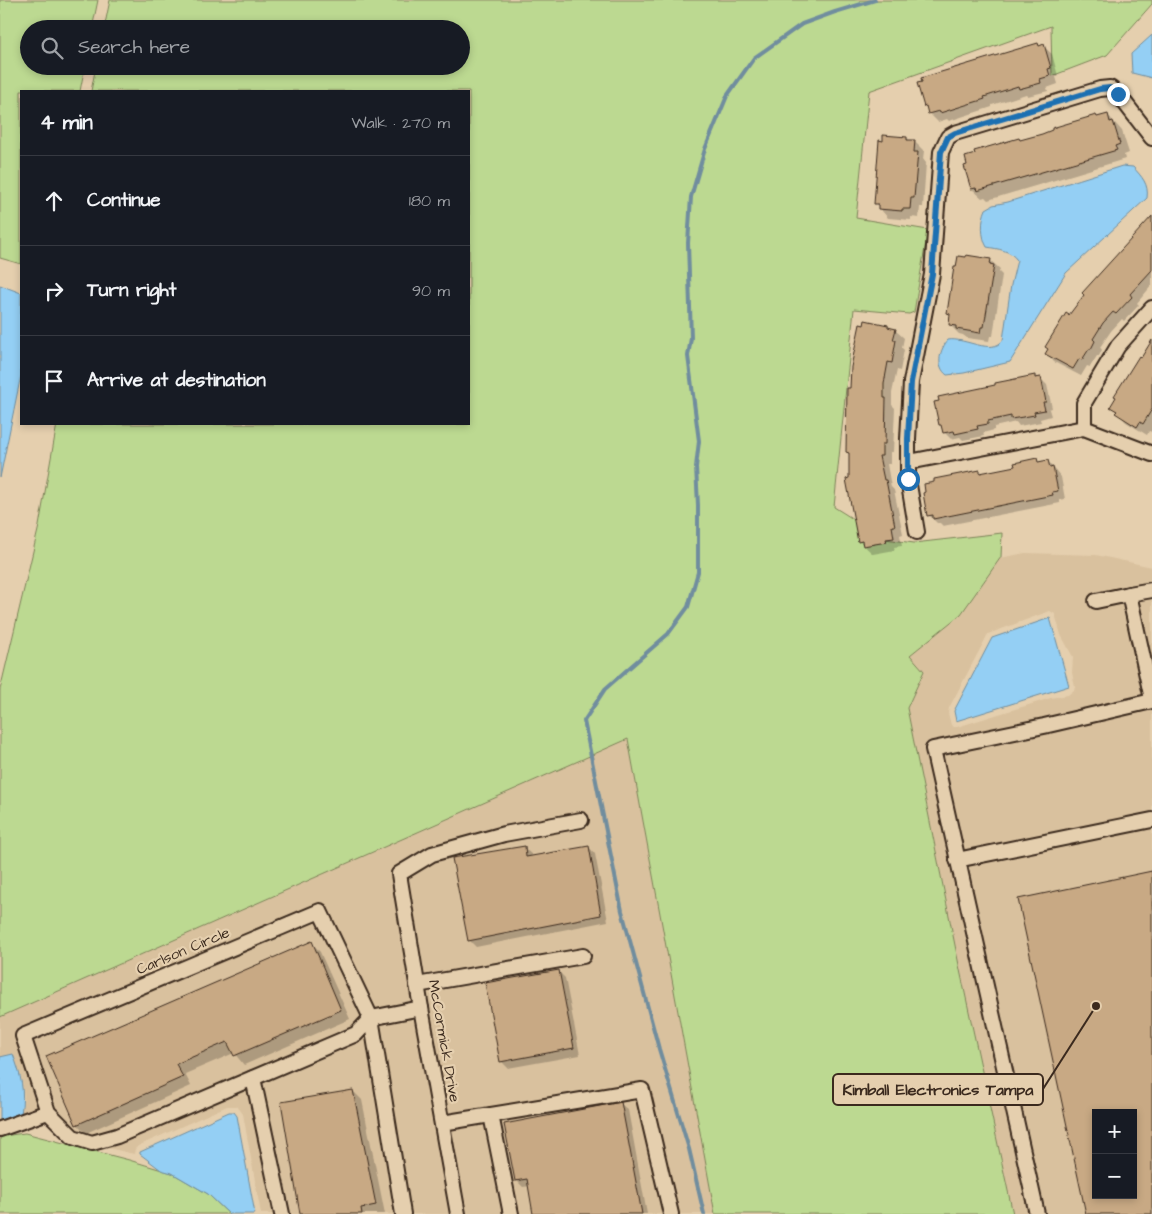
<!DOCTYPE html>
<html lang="en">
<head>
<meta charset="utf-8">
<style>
  :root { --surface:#171b24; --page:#242831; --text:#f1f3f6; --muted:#9ea1a6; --line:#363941 }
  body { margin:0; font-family:"Architects Daughter",sans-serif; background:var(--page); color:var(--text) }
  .controls { position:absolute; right:15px; bottom:15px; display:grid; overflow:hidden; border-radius:0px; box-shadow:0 2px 8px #0003 }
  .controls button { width:45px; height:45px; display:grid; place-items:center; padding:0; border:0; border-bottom:1px solid var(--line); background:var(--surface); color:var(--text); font:25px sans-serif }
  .stop { position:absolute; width:15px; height:15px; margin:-11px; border:4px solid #1f6fb2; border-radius:50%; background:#fff }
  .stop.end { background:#1f6fb2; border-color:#fff; box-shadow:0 1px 5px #0008 }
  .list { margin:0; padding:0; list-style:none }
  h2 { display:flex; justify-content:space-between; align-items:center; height:65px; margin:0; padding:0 20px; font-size:21px }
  h2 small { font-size:16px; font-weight:400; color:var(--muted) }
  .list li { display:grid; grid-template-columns:32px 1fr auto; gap:15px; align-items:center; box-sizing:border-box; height:90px; padding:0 20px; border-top:1px solid var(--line) }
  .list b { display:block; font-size:19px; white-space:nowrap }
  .list em { font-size:16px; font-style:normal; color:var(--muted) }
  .icon { flex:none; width:28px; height:28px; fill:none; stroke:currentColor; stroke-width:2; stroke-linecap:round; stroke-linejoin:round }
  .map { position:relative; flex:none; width:1152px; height:1214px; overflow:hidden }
  .search { position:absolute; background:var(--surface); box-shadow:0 2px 8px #0003; left:20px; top:20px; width:450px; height:55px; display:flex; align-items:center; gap:12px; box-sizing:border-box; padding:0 18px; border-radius:28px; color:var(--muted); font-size:19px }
  .panel { position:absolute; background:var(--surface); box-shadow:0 2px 8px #0003; left:20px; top:90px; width:450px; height:335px; border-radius:0px }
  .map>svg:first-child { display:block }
  .built { fill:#d9c19e; fill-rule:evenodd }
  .green { fill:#bcd991; stroke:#7c8258 }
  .water { fill:#94cff4; stroke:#708d9e }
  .shadow { fill:#0003 }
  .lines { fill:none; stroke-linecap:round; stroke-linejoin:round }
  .stream { stroke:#708d9e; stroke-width:4 }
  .building { fill:#c8a984; stroke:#3b2a1e; fill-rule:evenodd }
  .minor-casing { stroke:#3b2a1e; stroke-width:18 }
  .minor { stroke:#e5cfae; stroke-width:14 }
  .route { stroke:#1f6fb2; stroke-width:6 }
  .labels { text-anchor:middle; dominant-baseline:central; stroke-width:4.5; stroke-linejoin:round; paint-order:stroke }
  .street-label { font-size:15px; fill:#3b2a1e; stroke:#e5cfae }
  .leader { fill:none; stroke:#3b2a1e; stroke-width:2 }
  .callout-dot { fill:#3b2a1e; stroke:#e5cfae; stroke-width:2 }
  .callout { fill:#e5cfae; stroke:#3b2a1e; stroke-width:2 }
  .callout-label { font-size:16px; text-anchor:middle; font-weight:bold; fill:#3b2a1e }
</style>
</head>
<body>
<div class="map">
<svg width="1152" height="1214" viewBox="0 0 1152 1214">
  <rect width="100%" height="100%" fill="#e5cfae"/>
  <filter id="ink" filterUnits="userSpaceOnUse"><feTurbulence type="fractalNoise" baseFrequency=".02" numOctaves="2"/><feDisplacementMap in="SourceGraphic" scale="10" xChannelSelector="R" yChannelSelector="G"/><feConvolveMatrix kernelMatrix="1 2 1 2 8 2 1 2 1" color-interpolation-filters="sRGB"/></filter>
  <g filter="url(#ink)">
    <!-- built -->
    <g class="built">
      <path d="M1025 553 1096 555 1152 567V1214H1013L960 970 907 708 924 671 910 655 961 614 1000 558ZM1050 611 1055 614 1061 635 1073 657 1072 673 1075 686 1074 690 1068 695 1051 698 957 727H954L951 725 948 713 949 708 988 634ZM1096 1113H1133V1195H1096Z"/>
      <polygon points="628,739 715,1214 465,1214 427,1007 404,865 391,869 413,1002 375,1010 326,907 318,904 21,1029 17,1039 39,1108 21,1114 24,1096 21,1077 13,1054 0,1057 0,1017"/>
      <polygon points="316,920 363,1017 353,1027 115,1129 92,1136 76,1131 54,1108 32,1040"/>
      <polygon points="415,1017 436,1124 451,1214 410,1214 379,1024"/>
      <polygon points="367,1033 396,1214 289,1214 261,1083 358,1041"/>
      <polygon points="248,1088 275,1214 261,1214 243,1114 237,1106 227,1106 138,1146 135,1149 134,1154 104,1147 125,1141"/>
    </g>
    <!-- green -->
    <g class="green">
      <polygon points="0,0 98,0 92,29 29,29 29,66 85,66 80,91 21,91 21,264 0,258"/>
      <polygon points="110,0 1152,0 1152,4 1107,55 1052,76 1051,26 869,91 856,218 928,230 914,312 909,314 854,309 834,507 885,539 914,543 1002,533 1001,557 961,614 910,655 924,671 907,708 960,970 1013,1214 715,1214 628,739 0,1017 0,690 39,526 57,424 469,424 469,91 91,91 96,66 461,66 461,29 104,29"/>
      <polygon points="25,1133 129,1160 172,1173 208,1194 229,1214 0,1214 0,1138 3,1136"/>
    </g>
    <!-- water -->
    <g class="water">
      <polygon points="1152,35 1152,78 1132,73 1131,54"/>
      <path d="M1122 166 1133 167C1142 177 1149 184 1147 198L1066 273 1010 362 964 373 947 375C935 366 940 349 948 340 965 337 992 356 1003 340L1011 285 1017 260C1010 250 998 249 987 247 981 237 981 220 986 209L993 205 1008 202Z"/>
      <polygon points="0,285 21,293 21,375 0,478"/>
      <polygon points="1050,618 1069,686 956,721 954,711 992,638"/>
      <path d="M13 1054C21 1076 25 1090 21 1114L0 1121V1057Z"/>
      <polygon points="229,1112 234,1112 237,1116 255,1214 229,1214 208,1194 172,1173 161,1170 140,1154 140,1152"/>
    </g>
    <!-- shadow -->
    <g class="shadow">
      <polygon points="1037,44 1040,47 1043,46 1052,54 1058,76 1056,77 1058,84 1047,88 1048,91 1028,96 1026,94 992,105 992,107 949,121 947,119 938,122 929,113 925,106"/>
      <polygon points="1108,115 1122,131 1129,153 1124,155 1125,159 988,200 985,197 982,198 972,189 1021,141"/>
      <polygon points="907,138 910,141 915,142 924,151 923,159 926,163 923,207 920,207 919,218 911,217 911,220 888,218 876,204"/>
      <polygon points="1152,218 1152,285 1137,303 1139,305 1124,321 1122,319 1111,331 1100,347 1102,350 1099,356 1097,356 1090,367 1087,366 1081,376 1054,362 1047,354 1069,317"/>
      <polygon points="990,260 1000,269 999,272 1002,275 993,336 990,336 989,341 967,338 963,335 959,334 950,325 951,316 948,313"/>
      <polygon points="888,326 891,329 895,330 904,338 902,348 904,350 900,371 897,370 892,393 892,405 895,408 893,452 890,452 890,464 887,464 891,487 894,490 903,534 900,535 902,546 894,547 895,550 873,554 859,541 850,479 851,456 847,452 852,389"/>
      <polygon points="1152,352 1152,432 1149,431 1147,435 1126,422 1112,407 1142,359"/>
      <polygon points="1034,376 1038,379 1041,379 1047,385 1052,408 1049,409 1051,416 1040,419 1041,422 1019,426 1016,422 994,427 994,430 983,433 984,436 963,440 960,437 951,439 944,432 943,427 940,424"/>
      <polygon points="1037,460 1039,463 1048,461 1061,477 1065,499 1060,500 1060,503 943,526 940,523 937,523 929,515 979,471 982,473 1016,467"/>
      <polygon points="589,847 595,854 608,921 476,947 469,940 524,848 531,854 532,858"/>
      <polygon points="311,942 320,952 350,1019 244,1065 234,1053 185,1074 191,1086 86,1133 77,1124"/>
      <polygon points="558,971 565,978 580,1055 508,1068 501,1061"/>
      <polygon points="353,1091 362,1100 385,1214 301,1214"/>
      <polygon points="621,1104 628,1110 647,1214 535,1214 530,1186 523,1187 516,1180"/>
    </g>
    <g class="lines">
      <!-- stream -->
      <polyline class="stream" points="704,1214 689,1149 659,1049 622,911 584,721 605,689 668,634 688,607 698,572 698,505 696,467 699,441 688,356 691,338 688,243 691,197 705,149 727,96 754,58 802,24 835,12 875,0"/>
    </g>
    <!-- building -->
    <g class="building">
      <polygon points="1038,43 1039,46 1044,44 1051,68 1048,69 1050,76 1040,79 1041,83 1019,89 1018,86 984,97 985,99 940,113 939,111 928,114 926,106 924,107 917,83 922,82 921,78"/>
      <polygon points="1108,114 1110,122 1113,121 1120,144 1115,146 1117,150 977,191 976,188 971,189 964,166 967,165 965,157 975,154 974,151 1019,138 1020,140 1042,134 1052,130 1052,128 1096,115 1097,117"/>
      <polygon points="883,135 907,137 907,140 915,140 914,152 918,152 914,198 911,198 910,209 902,209 902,211 878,209 878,204 874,204 879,140 883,141"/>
      <polygon points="1152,216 1152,270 1130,294 1132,297 1116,314 1113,312 1103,323 1093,339 1095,341 1091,349 1089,349 1082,360 1079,359 1073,369 1045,354 1048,349 1045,347 1066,313 1069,315 1084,295 1082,293"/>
      <polygon points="966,255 991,259 990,264 994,265 984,327 981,327 980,333 956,329 956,326 949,325 950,314 947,313 954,267 956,267 958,256 966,257"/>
      <polygon points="865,320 888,325 888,327 896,329 893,340 896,340 892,363 888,362 884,384 884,398 886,398 885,444 882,444 882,456 879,456 884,480 886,480 895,526 892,526 894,538 886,539 887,542 863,546 862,541 858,542 846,479 849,478 849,453 846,452 847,388 850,388 851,367 860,324 864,325"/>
      <polygon points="1152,340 1152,409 1143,424 1140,422 1137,427 1115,413 1117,411 1110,407 1116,397 1114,396 1139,356 1141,358"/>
      <polygon points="1035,375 1035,378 1041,377 1046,402 1043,402 1045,410 1034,412 1035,415 1011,419 1011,416 988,421 988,424 977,426 978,429 955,434 954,431 943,433 941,425 939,425 934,402 939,401 938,397 995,385 995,383"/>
      <polygon points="1037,458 1038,462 1048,460 1050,468 1053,467 1058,491 1052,492 1053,495 933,519 933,515 927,516 923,493 925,492 924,484 934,482 934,479 980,470 980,473 1015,466 1014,463"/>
      <polygon points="525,846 526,857 589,846 601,915 468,941 452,858"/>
      <path d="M1152 871V1214H1086L1018 899ZM1096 1113H1133V1195H1096Z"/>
      <polygon points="312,941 341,1010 234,1056 227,1042 176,1064 183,1077 76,1125 46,1056"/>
      <polygon points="559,970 574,1048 500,1062 485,983"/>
      <polygon points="353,1090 376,1205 361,1208 362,1214 300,1214 281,1102"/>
      <polygon points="621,1102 642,1214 533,1214 527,1179 515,1181 504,1124"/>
    </g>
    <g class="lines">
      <defs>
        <g id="minor">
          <polyline points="1152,308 1118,346 1084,403 1084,428 1152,454"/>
          <polyline points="909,462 1084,428"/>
          <polyline points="917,532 908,479 908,439 911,382 932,274 941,152 948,137 955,133 1100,89 1110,88 1118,94 1152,138"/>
          <polyline points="1152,590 1129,594 1152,699"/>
          <polyline points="1096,601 1129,594"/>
          <polyline points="957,860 1152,820"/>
          <polyline points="417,985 583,956"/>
          <polyline points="253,1078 282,1214"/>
          <polyline points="491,1115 511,1214"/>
          <polyline points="442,1123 642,1090 671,1214"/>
          <polyline points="0,1129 48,1112"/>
          <polyline points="403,1214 371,1018 320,911 23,1036 48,1112 73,1137 92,1143 117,1136 356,1034 371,1018 421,1008"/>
          <polyline points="458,1214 421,1008 399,874 432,854 504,834 581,820"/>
          <polyline points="1037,1214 933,749 1044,726 1152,701"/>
        </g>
      </defs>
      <!-- minor casing -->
      <use href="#minor" class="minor-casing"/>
      <!-- minor -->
      <use href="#minor" class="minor"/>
    </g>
  </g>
  <g class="lines" filter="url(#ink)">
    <!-- route -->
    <polyline class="route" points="908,479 908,439 911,382 932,274 941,152 948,137 955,133 1100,89 1110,88 1118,94"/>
  </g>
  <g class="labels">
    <!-- street labels -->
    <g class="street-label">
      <text transform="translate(183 951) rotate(-23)">Carlson Circle</text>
      <text transform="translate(444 1041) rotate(80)">McCormick Drive</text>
    </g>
  </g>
  <!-- callouts -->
  <path class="leader" d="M1096 1006L1043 1089"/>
  <circle class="callout-dot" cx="1096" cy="1006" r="5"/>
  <rect class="callout" x="833" y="1074" width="210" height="31" rx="5"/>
  <g class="callout-label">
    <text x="938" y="1095">Kimball Electronics Tampa</text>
  </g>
</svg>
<div class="controls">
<button>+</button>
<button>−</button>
</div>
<div class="stop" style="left:908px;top:479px"></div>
<div class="stop end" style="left:1118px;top:94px"></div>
<div class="search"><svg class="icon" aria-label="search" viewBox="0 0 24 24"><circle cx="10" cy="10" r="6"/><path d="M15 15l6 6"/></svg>Search here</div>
<section class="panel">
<h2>4 min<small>Walk · 270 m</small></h2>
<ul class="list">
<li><svg class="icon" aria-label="ahead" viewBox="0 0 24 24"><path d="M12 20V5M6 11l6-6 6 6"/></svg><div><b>Continue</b></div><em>180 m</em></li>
<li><svg class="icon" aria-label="right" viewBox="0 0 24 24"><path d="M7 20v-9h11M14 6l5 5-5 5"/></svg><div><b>Turn right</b></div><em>90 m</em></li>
<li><svg class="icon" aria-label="arrive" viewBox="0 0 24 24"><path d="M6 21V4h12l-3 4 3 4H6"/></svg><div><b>Arrive at destination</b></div></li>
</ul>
</section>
</div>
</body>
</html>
